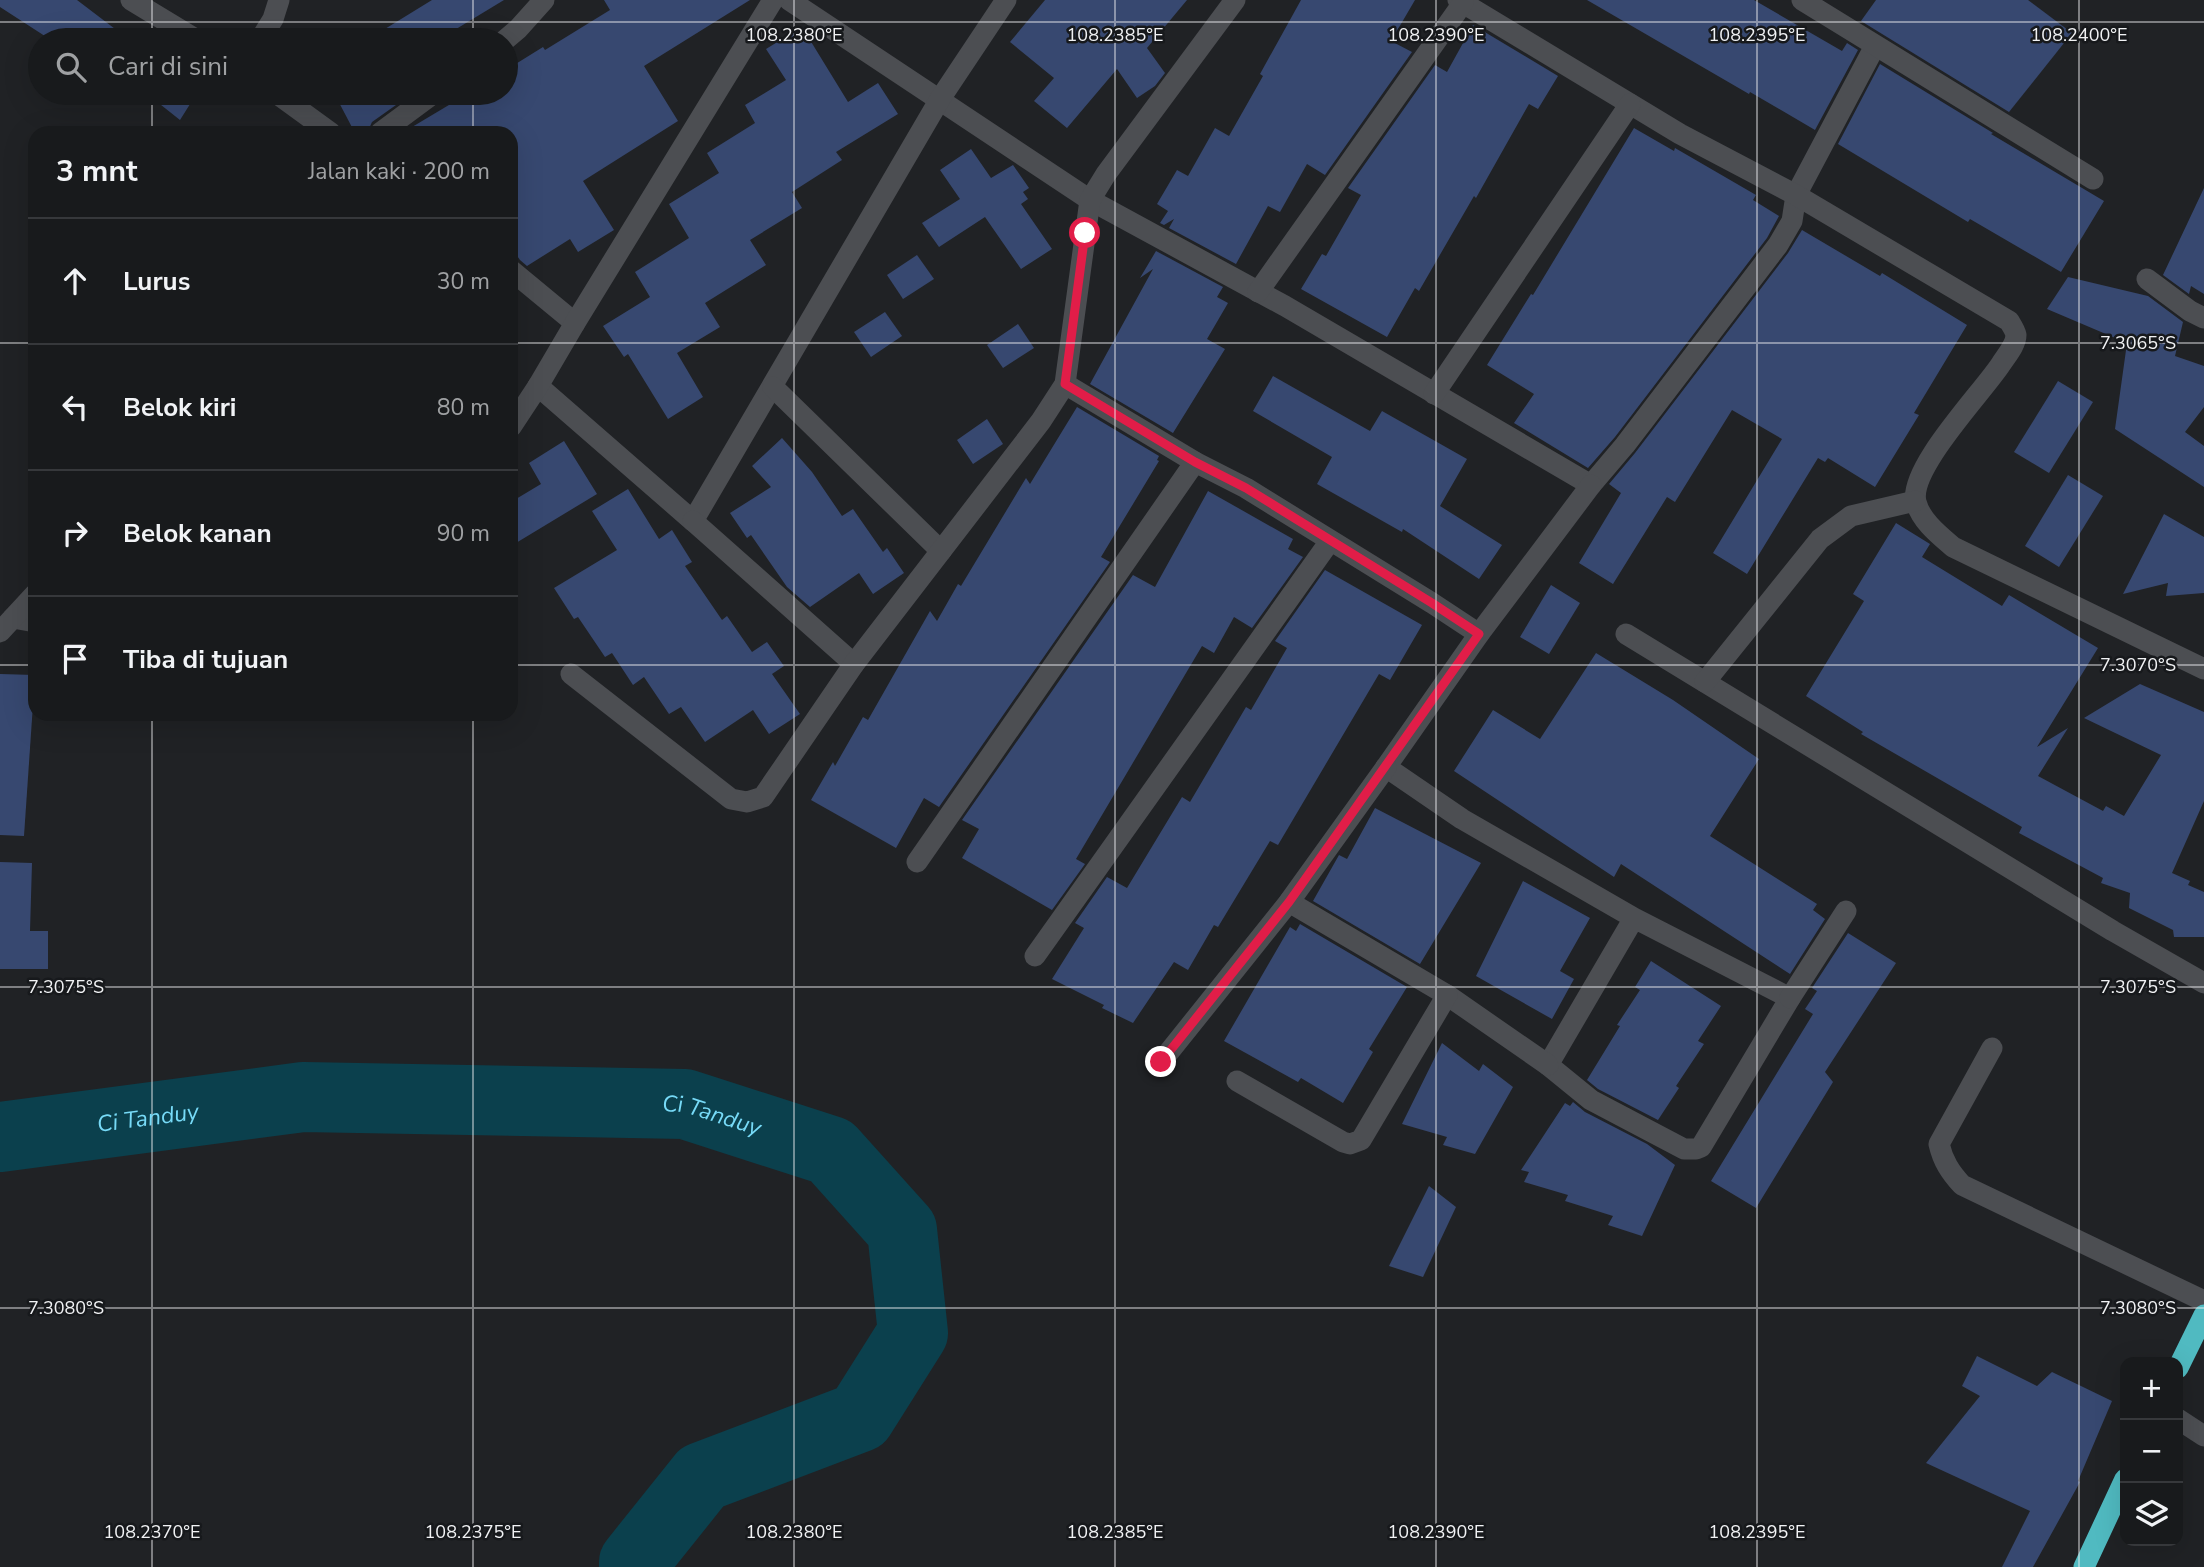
<!DOCTYPE html>
<html lang="id">
<head>
<meta charset="utf-8">
<style>
  :root { --surface:#181a1c; --page:#212325; --text:#f1f3f6; --muted:#9fa1a3; --line:#36383b }
  body { margin:0; font-family:"Nunito Sans",sans-serif; background:var(--page); color:var(--text) }
  .controls { position:absolute; right:21px; bottom:21px; display:grid; overflow:hidden; border-radius:14px; box-shadow:0 7px 28px #0002 }
  .controls button { width:63px; height:63px; display:grid; place-items:center; padding:0; border:0; border-bottom:2px solid var(--line); background:var(--surface); color:var(--text); font:35px sans-serif }
  .stop { position:absolute; width:21px; height:21px; margin:-16px; border:5px solid #e11d48; border-radius:50%; background:#fff }
  .stop.end { background:#e11d48; border-color:#fff; box-shadow:0 2px 7px #0008 }
  .list { margin:0; padding:0; list-style:none }
  h2 { display:flex; justify-content:space-between; align-items:center; height:91px; margin:0; padding:0 28px; font-size:30px }
  h2 small { font-size:23px; font-weight:400; color:var(--muted) }
  .list li { display:grid; grid-template-columns:46px 1fr auto; gap:21px; align-items:center; box-sizing:border-box; height:126px; padding:0 28px; border-top:2px solid var(--line) }
  .list b { display:block; font-size:26px; white-space:nowrap }
  .list em { font-size:23px; font-style:normal; color:var(--muted) }
  .icon { flex:none; width:38px; height:38px; fill:none; stroke:currentColor; stroke-width:2; stroke-linecap:round; stroke-linejoin:round }
  .map { position:relative; flex:none; width:2204px; height:1567px; overflow:hidden }
  .search { position:absolute; background:var(--surface); box-shadow:0 7px 28px #0002; left:28px; top:28px; width:490px; height:77px; display:flex; align-items:center; gap:18px; box-sizing:border-box; padding:0 24px; border-radius:38px; color:var(--muted); font-size:26px }
  .panel { position:absolute; background:var(--surface); box-shadow:0 7px 28px #0002; left:28px; top:126px; width:490px; height:595px; border-radius:21px }
  .map>svg:first-child { display:block }
  .lines { fill:none; stroke-linecap:round; stroke-linejoin:round }
  .river { stroke:#0b404d; stroke-width:70 }
  .building { fill:#374870 }
  .minor { stroke:#4c4e52; stroke-width:21 }
  .highway { stroke:#50bac1; stroke-width:21 }
  .route { stroke:#e11d48; stroke-width:9 }
  .ticks { fill:none; stroke:#f1f2f4; stroke-width:2; stroke-opacity:0.45 }
  .labels { text-anchor:middle; dominant-baseline:central; stroke-width:5; stroke-linejoin:round; paint-order:stroke }
  .water-label { font-size:23px; font-style:italic; fill:#77daf7; stroke:#17191c }
  .ticks-label { font-size:18px; text-anchor:middle; fill:#f1f2f4; stroke:#17191c; stroke-width:5; stroke-linejoin:round; paint-order:stroke }
</style>
</head>
<body>
<div class="map">
<svg width="2204" height="1567" viewBox="0 0 2204 1567">
  <rect width="100%" height="100%" fill="#202225"/>
  <g class="lines">
    <!-- river -->
    <path class="river" id="s1" d="M0 1137 303 1097 685 1104 831 1151 902 1230 913 1333 860 1417 702 1477 634 1562V1567"/>
  </g>
  <!-- building -->
  <g class="building">
    <polygon points="0,0 77,0 123,35 125,33 135,40 51,40 0,7"/>
    <polygon points="432,0 504,0 438,40 367,40"/>
    <polygon points="604,0 750,0 644,66 678,121 583,181 614,230 578,252 570,239 527,266 520,260 511,247 511,133 402,133 469,93 506,93 506,70 543,47 545,50 610,10"/>
    <polygon points="1045,0 1187,0 1147,48 1165,73 1155,86 1137,98 1117,69 1067,128 1034,101 1054,78 1010,42"/>
    <polygon points="1301,0 1415,0 1391,41 1412,52 1325,175 1307,164 1280,212 1268,206 1236,264 1169,228 1174,219 1164,225 1160,223 1168,211 1157,204 1177,170 1188,176 1215,128 1229,136 1263,76 1260,74"/>
    <polygon points="1587,0 1754,0 1842,51 1847,43 1858,50 1815,130 1750,92 1749,94"/>
    <polygon points="1876,0 2028,0 2072,33 2009,112 1861,21"/>
    <polygon points="1473,25 1558,76 1538,109 1529,104 1476,198 1474,196 1419,291 1415,288 1387,337 1301,289 1322,254 1326,256 1361,195 1348,188 1435,65 1447,72"/>
    <polygon points="802,27 848,102 878,83 898,114 836,152 842,160 792,192 802,208 750,240 766,265 705,303 720,327 677,353 703,397 668,419 628,354 624,357 603,326 650,297 635,272 689,238 669,204 719,173 707,153 755,123 745,105 786,80 766,49"/>
    <polygon points="1880,64 1993,133 1991,134 2104,201 2061,272 1970,219 1968,222 1838,144"/>
    <polygon points="138,93 197,93 180,120 151,97 149,100"/>
    <polygon points="334,93 388,93 396,105 372,122 367,133 355,133"/>
    <polygon points="1634,128 1674,151 1675,148 1756,195 1753,200 1779,216 1767,238 1615,437 1588,468 1514,423 1534,394 1487,365 1531,294 1533,295"/>
    <polygon points="971,149 991,178 1013,165 1029,188 1023,192 1028,199 1021,204 1052,249 1021,269 985,217 939,247 922,223 960,199 940,170"/>
    <polygon points="2204,188 2204,294 2191,286 2189,294 2163,275"/>
    <polygon points="1802,230 1880,276 1882,273 1967,325 1914,413 1919,415 1875,487 1828,458 1825,462 1818,458 1747,574 1713,553 1782,439 1732,410 1675,502 1667,497 1613,584 1579,563 1621,493 1609,484 1635,453 1788,253"/>
    <polygon points="1156,251 1223,287 1217,297 1228,303 1207,339 1225,349 1173,433 1090,384 1153,269 1140,278"/>
    <polygon points="917,255 934,279 903,299 887,275"/>
    <polygon points="2068,277 2148,296 2183,322 2175,356 2204,366 2204,407 2185,432 2204,446 2204,487 2115,429 2127,343 2047,309"/>
    <polygon points="885,312 902,336 871,357 854,332"/>
    <polygon points="1018,324 1034,348 1003,368 987,345"/>
    <polygon points="1273,376 1370,431 1382,411 1467,459 1440,506 1502,545 1479,579 1403,529 1402,532 1317,484 1332,457 1253,411"/>
    <polygon points="2058,381 2093,402 2049,473 2014,452"/>
    <polygon points="1077,407 1159,456 1157,460 1159,461 1101,557 1110,562 939,807 924,798 896,848 811,800 833,762 835,766 863,717 868,720 930,611 937,621 958,584 961,586 1026,478 1030,484"/>
    <polygon points="987,419 1003,444 973,464 957,440"/>
    <polygon points="782,438 812,472 842,516 853,509 883,552 887,548 904,573 873,594 859,573 810,607 787,587 751,535 747,538 730,513 771,487 752,466"/>
    <polygon points="564,441 597,494 511,546 511,502 541,484 529,463"/>
    <polygon points="2068,475 2103,496 2059,567 2025,546"/>
    <polygon points="628,489 659,539 672,530 692,562 685,566 722,620 727,616 752,652 767,642 784,666 772,674 800,714 769,734 753,710 705,742 681,707 669,714 644,677 633,685 612,653 605,657 578,617 574,619 554,588 617,550 592,511"/>
    <polygon points="1208,491 1293,539 1288,549 1303,557 1252,628 1234,617 1214,653 1202,646 1076,859 1085,864 1052,910 962,858 979,829 962,820 1133,575 1155,587"/>
    <polygon points="2164,514 2204,537 2204,593 2166,596 2168,583 2123,594"/>
    <polygon points="1896,523 1930,544 1922,557 2002,606 2009,595 2098,648 2037,747 2068,728 2038,776 2103,811 2106,806 2124,816 2161,755 2084,718 2140,684 2204,712 2204,801 2172,873 2190,881 2188,885 2204,892 2204,937 2174,937 2173,930 2129,908 2130,893 2101,883 2103,878 2019,833 2022,827 1861,734 1863,732 1806,696 1864,601 1853,594"/>
    <polygon points="1325,570 1422,625 1390,680 1379,674 1278,845 1270,841 1218,927 1214,925 1188,970 1174,962 1133,1023 1102,1008 1104,1005 1052,979 1084,928 1075,923 1107,877 1127,888 1182,797 1190,802 1246,707 1251,710 1287,648 1275,641"/>
    <polygon points="1551,585 1580,603 1549,654 1520,637"/>
    <polygon points="1596,653 1673,700 1759,759 1710,836 1817,904 1813,910 1825,919 1790,974 1621,864 1614,877 1454,771 1493,710 1540,739"/>
    <polygon points="0,674 35,675 24,836 0,835"/>
    <polygon points="1375,808 1481,863 1420,964 1313,901 1339,855 1347,859"/>
    <polygon points="0,862 32,863 30,931 48,931 48,969 0,969"/>
    <polygon points="1523,881 1590,918 1560,971 1574,979 1552,1019 1476,976"/>
    <polygon points="1300,924 1407,987 1369,1049 1373,1052 1343,1103 1301,1078 1298,1082 1224,1041 1290,927 1296,931"/>
    <polygon points="1848,933 1896,963 1825,1072 1833,1082 1756,1208 1711,1181 1813,1014 1805,1009 1817,991 1812,988"/>
    <polygon points="1651,961 1721,1006 1698,1041 1704,1044 1676,1086 1679,1088 1658,1120 1598,1089 1587,1080 1620,1026 1617,1025 1640,990 1635,987"/>
    <polygon points="1442,1043 1479,1071 1483,1064 1513,1087 1475,1154 1443,1145 1447,1137 1402,1124"/>
    <polygon points="1573,1102 1585,1112 1647,1144 1675,1165 1642,1236 1608,1225 1613,1216 1565,1201 1568,1195 1524,1182 1529,1172 1521,1170 1565,1103 1570,1106"/>
    <polygon points="1429,1186 1456,1207 1423,1277 1389,1266"/>
    <polygon points="1977,1356 2037,1386 2052,1372 2112,1401 2078,1481 2080,1482 2033,1567 2002,1567 2030,1511 1926,1463 1980,1396 1962,1386"/>
  </g>
  <g class="lines">
    <!-- minor -->
    <g class="minor">
      <polyline points="131,0 197,40"/>
      <polyline points="789,0 1090,200 1285,306 1591,485 1625,445 1778,245 1792,221 1796,195 1875,46"/>
      <path d="M1458 0 1680 134 1796 195 2009 321C2012 326 2015 330 2016 335 2016 345 2006 356 2001 364 1982 393 1908 469 1916 502 1921 521 1939 535 1953 547L2204 669"/>
      <polyline points="1802,0 2093,179"/>
      <polyline points="260,40 273,19 279,0"/>
      <polyline points="505,40 518,29 544,0"/>
      <polyline points="276,93 331,133"/>
      <polyline points="380,133 434,93"/>
      <polyline points="511,270 575,323"/>
      <polyline points="2147,279 2190,311 2204,318"/>
      <polyline points="1258,292 1463,3"/>
      <polyline points="1065,384 1195,462 1246,488 1432,603 1479,634"/>
      <polyline points="538,386 693,521 940,99 1006,0"/>
      <polyline points="773,387 941,551"/>
      <polyline points="1434,394 1630,104"/>
      <polyline points="511,427 538,386 575,323 773,0"/>
      <polyline points="1591,485 1479,634 1386,767 1462,819 1634,918 1790,998 1701,1147 1696,1149 1684,1149 1591,1100 1548,1065 1634,918"/>
      <polyline points="693,521 854,664"/>
      <polyline points="13,618 35,622"/>
      <polyline points="0,632 35,594"/>
      <polyline points="1626,634 2113,931 2204,983"/>
      <polyline points="571,674 731,799 747,802 763,797 854,664 1041,421 1065,384 1090,200 1106,174 1235,0"/>
      <polyline points="1705,682 1820,539 1851,516 1915,501"/>
      <polyline points="917,862 1195,462"/>
      <polyline points="1289,902 1447,995 1548,1065"/>
      <polyline points="1035,956 1330,541"/>
      <polyline points="1790,998 1846,911"/>
      <path d="M1992 1048 1939 1144C1943 1161 1950 1172 1962 1185L2204 1301"/>
      <polyline points="1161,1062 1289,902 1386,767"/>
      <polyline points="1237,1081 1343,1142 1350,1144 1361,1140 1447,995"/>
      <polyline points="2178,1419 2204,1436"/>
    </g>
    <!-- highway -->
    <g class="highway">
      <polyline points="2178,1368 2204,1315"/>
      <polyline points="2084,1567 2125,1479"/>
    </g>
  </g>
  <g class="lines">
    <!-- route -->
    <polyline class="route" points="1085,233 1065,384 1195,462 1246,488 1432,603 1479,634 1289,902 1161,1062"/>
  </g>
  <!-- ticks -->
  <path class="ticks" d="M152 0V40M473 0V40M794 0V1567M1115 0V1567M1436 0V1567M1757 0V1567M2079 0V1567M0 22H2204M152 93V133M473 93V133M0 343H35M511 343H2204M0 665H35M511 665H2204M152 714V1567M473 714V1567M0 987H2204M0 1308H2204"/>
  <g class="labels">
    <!-- water labels -->
    <g class="water-label">
      <text stroke="none"><textPath href="#s1" startOffset="149">Ci Tanduy</textPath></text>
      <text stroke="none"><textPath href="#s1" startOffset="716">Ci Tanduy</textPath></text>
    </g>
  </g>
  <g class="ticks-label">
    <text x="794" y="41">108.2380°E</text>
    <text x="1115" y="41">108.2385°E</text>
    <text x="1436" y="41">108.2390°E</text>
    <text x="1757" y="41">108.2395°E</text>
    <text x="2079" y="41">108.2400°E</text>
    <text x="2138" y="349">7.3065°S</text>
    <text x="2138" y="671">7.3070°S</text>
    <text x="66" y="993">7.3075°S</text>
    <text x="2138" y="993">7.3075°S</text>
    <text x="66" y="1314">7.3080°S</text>
    <text x="2138" y="1314">7.3080°S</text>
    <text x="152" y="1538">108.2370°E</text>
    <text x="473" y="1538">108.2375°E</text>
    <text x="794" y="1538">108.2380°E</text>
    <text x="1115" y="1538">108.2385°E</text>
    <text x="1436" y="1538">108.2390°E</text>
    <text x="1757" y="1538">108.2395°E</text>
  </g>
</svg>
<div class="controls">
<button>+</button>
<button>−</button>
<button><svg class="icon" aria-label="layers" viewBox="0 0 24 24"><path d="M12 4l9 5-9 5-9-5zM3 14l9 5 9-5"/></svg></button>
</div>
<div class="stop" style="left:1085px;top:233px"></div>
<div class="stop end" style="left:1161px;top:1062px"></div>
<div class="search"><svg class="icon" aria-label="search" viewBox="0 0 24 24"><circle cx="10" cy="10" r="6"/><path d="M15 15l6 6"/></svg>Cari di sini</div>
<section class="panel">
<h2>3 mnt<small>Jalan kaki · 200 m</small></h2>
<ul class="list">
<li><svg class="icon" aria-label="ahead" viewBox="0 0 24 24"><path d="M12 20V5M6 11l6-6 6 6"/></svg><div><b>Lurus</b></div><em>30 m</em></li>
<li><svg class="icon" aria-label="left" viewBox="0 0 24 24"><path d="M17 20v-9H6M10 6l-5 5 5 5"/></svg><div><b>Belok kiri</b></div><em>80 m</em></li>
<li><svg class="icon" aria-label="right" viewBox="0 0 24 24"><path d="M7 20v-9h11M14 6l5 5-5 5"/></svg><div><b>Belok kanan</b></div><em>90 m</em></li>
<li><svg class="icon" aria-label="arrive" viewBox="0 0 24 24"><path d="M6 21V4h12l-3 4 3 4H6"/></svg><div><b>Tiba di tujuan</b></div></li>
</ul>
</section>
</div>
</body>
</html>
